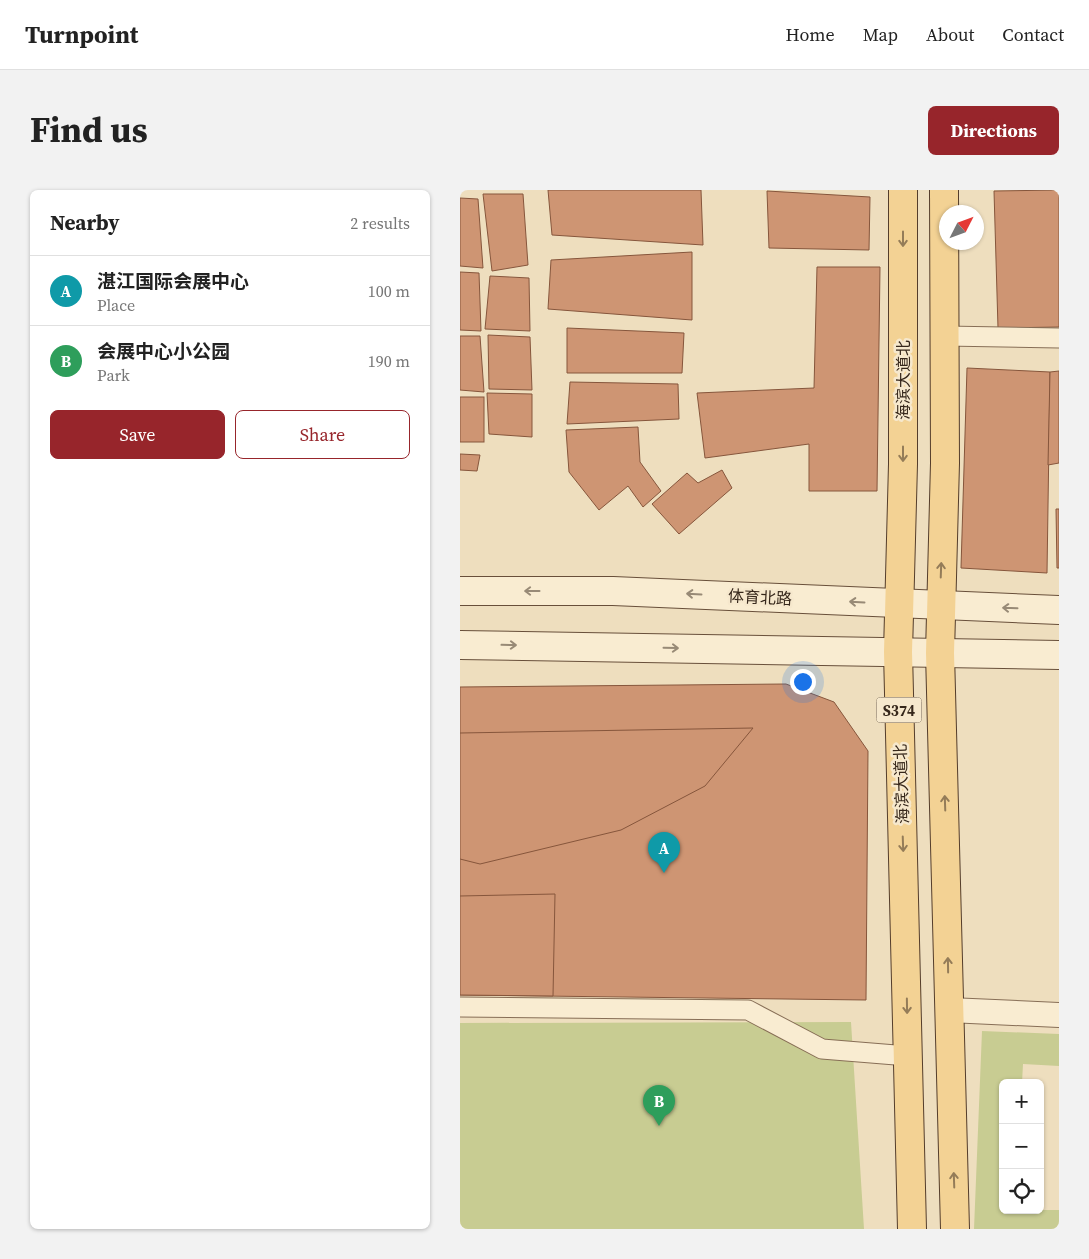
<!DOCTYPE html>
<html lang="en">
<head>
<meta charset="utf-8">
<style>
  :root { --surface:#fff; --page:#f2f2f2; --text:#222; --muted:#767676; --line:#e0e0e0; --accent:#97252b }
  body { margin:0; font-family:"Source Serif 4","Noto Sans SC",serif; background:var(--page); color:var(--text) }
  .controls { position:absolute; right:15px; bottom:15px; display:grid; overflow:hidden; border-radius:8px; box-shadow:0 1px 4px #0004 }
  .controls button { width:45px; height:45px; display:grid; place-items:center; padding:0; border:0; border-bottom:1px solid var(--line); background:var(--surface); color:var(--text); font:25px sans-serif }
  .compass { position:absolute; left:479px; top:15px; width:45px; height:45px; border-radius:50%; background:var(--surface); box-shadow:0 1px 4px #0004; rotate:48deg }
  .you { position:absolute; left:342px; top:491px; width:18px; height:18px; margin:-12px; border:4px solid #fff; border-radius:50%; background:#1a73e8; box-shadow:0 0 0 8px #1a73e833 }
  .badge { display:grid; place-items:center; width:32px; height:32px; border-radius:50%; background:var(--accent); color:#fff; font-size:16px; font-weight:700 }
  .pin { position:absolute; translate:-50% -41px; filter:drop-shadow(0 1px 2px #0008) }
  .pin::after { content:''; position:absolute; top:26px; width:18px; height:15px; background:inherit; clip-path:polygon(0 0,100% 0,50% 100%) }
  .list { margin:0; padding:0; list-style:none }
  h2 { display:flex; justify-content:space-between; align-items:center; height:65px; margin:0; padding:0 20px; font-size:21px }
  h2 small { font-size:16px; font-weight:400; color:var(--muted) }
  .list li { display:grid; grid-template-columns:32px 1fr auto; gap:15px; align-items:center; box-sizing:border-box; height:70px; padding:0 20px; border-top:1px solid var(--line) }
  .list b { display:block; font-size:19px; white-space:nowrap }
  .list p { margin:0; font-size:16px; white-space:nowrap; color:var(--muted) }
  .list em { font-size:16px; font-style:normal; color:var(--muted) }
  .actions { display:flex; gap:10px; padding:15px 20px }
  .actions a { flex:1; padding:11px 0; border:1px solid var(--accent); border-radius:8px; text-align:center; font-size:18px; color:var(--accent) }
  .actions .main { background:var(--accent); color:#fff }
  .icon { flex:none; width:28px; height:28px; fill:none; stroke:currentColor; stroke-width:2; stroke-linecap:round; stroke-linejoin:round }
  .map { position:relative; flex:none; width:599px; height:1039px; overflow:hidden; border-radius:8px }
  header { display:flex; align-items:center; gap:30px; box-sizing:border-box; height:70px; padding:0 25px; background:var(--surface); border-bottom:1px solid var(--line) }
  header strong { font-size:24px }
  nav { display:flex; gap:28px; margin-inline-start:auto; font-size:18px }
  .intro { display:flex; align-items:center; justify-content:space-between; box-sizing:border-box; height:120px; padding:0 30px }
  h1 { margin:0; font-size:35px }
  .button { padding:12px 22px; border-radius:8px; background:var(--accent); color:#fff; font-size:18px; font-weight:700 }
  main { display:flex; gap:30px; padding:0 30px }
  aside { flex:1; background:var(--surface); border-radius:8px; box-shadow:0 1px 4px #0004 }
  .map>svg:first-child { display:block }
  .green { fill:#c8cc92 }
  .building { fill:#ce9573; stroke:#86563c }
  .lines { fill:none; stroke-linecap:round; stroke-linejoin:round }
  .minor-casing { stroke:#876e56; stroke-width:21 }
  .tertiary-casing { stroke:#876e56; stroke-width:26 }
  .secondary-casing { stroke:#684f3a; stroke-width:30 }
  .primary-casing { stroke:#543d2b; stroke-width:30 }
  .minor { stroke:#f9ecd1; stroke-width:19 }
  .tertiary { stroke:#f9ecd1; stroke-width:24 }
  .secondary { stroke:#f9ecd1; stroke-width:28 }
  .primary { stroke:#f3d294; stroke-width:28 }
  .oneway { stroke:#947c58 }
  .oneway2 { stroke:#988a76 }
  .labels { text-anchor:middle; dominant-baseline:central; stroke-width:5; stroke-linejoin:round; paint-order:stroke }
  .shield { fill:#f6e8cd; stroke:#706150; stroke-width:1 }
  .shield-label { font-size:15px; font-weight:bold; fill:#36271b }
  .street-label { font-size:16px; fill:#36271b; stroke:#f6e8cd }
</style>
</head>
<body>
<header>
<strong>Turnpoint</strong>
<nav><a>Home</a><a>Map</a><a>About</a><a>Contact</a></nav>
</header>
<div class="intro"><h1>Find us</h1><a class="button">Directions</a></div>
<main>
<aside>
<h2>Nearby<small>2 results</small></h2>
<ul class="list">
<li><span class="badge" style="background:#0f9aa8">A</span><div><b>湛江国际会展中心</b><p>Place</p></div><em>100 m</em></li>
<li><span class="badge" style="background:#2e9e5b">B</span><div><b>会展中心小公园</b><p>Park</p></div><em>190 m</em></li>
</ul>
<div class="actions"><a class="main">Save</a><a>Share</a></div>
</aside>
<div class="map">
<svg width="599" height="1039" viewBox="0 0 599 1039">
  <rect width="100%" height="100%" fill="#eedebe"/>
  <!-- green -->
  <g class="green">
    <polygon points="391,832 404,1039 0,1039 0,833"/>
    <polygon points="522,841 599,844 599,876 563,874 562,893 543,893 543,1020 599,1020 599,1039 514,1039"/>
  </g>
  <!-- building -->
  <g class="building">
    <polygon points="88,0 241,0 243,55 92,45"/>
    <polygon points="599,0 599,137 538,138 534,1"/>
    <polygon points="307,1 410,7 409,60 309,58"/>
    <polygon points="23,4 63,4 68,75 32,81"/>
    <polygon points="0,8 18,9 23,78 0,76"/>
    <polygon points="232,62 232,130 88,119 91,70"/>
    <polygon points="357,77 420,77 417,301 349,301 349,254 245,268 237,203 354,198"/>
    <polygon points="0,82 19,83 21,141 0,140"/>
    <polygon points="30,86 69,88 70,141 25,139"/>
    <polygon points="107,138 224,143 222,183 107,183"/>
    <polygon points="28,145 70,147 72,200 29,199"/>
    <polygon points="0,146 20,146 24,202 0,200"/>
    <polygon points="507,178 590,182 587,383 501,378"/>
    <polygon points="599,181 599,273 588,275 590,182"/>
    <polygon points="110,192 218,194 219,229 107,234"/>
    <polygon points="27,203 72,204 72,247 29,244"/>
    <rect x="0" y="207" width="24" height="45"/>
    <polygon points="178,237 180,272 201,301 183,317 168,296 139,320 109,282 106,240"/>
    <polygon points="0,264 20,265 17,281 0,280"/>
    <polygon points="262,280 272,298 219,344 192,314 227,283 238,293"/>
    <polygon points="596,319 599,319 599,378 597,378"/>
    <polygon points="326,494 374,512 408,561 406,810 0,805 0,497"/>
    <polygon points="293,538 245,596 161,640 20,674 0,669 0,543"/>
    <polygon points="95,704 93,806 0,805 0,706"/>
  </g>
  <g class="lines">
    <defs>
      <g id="minor">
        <polyline points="485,146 599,148"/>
        <polyline points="0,817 288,820 362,859 448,866"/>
      </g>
      <polyline id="tertiary" points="489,820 599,825"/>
      <g id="secondary">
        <polyline points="0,401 153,401 599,420"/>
        <polyline points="0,455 599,465"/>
      </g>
      <g id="primary">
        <polyline points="443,0 443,274 438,462 452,1039"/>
        <polyline points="484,0 485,273 480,463 495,1039"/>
      </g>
    </defs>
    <!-- minor casing -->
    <use href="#minor" class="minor-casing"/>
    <!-- tertiary casing -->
    <use href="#tertiary" class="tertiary-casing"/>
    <!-- secondary casing -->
    <use href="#secondary" class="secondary-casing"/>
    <!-- primary casing -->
    <use href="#primary" class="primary-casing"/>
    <!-- minor -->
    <use href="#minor" class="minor"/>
    <!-- tertiary -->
    <use href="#tertiary" class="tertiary"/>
    <!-- secondary -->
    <use href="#secondary" class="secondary"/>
    <!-- primary -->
    <use href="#primary" class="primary"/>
  </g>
  <!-- one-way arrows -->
  <defs><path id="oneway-shaft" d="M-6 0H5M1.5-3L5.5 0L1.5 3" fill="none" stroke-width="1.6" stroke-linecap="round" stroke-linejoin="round" transform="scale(1.25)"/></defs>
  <g class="oneway">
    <use href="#oneway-shaft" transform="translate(443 49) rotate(90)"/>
    <use href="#oneway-shaft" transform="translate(443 264) rotate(90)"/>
    <use href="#oneway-shaft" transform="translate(481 380) rotate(-88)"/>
    <use href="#oneway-shaft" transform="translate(485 613) rotate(-92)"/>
    <use href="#oneway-shaft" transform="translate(443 654) rotate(88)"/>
    <use href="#oneway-shaft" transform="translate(488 775) rotate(-91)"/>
    <use href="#oneway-shaft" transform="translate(447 816) rotate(89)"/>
    <use href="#oneway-shaft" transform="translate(494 990) rotate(-92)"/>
  </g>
  <g class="oneway2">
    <use href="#oneway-shaft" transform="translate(72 401) rotate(-180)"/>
    <use href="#oneway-shaft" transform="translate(234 404) rotate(-177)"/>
    <use href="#oneway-shaft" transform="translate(397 412) rotate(-177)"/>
    <use href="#oneway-shaft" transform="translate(550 418) rotate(-178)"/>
    <use href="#oneway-shaft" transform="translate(49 455) rotate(1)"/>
    <use href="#oneway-shaft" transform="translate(211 458) rotate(1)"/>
  </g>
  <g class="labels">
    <!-- shield labels -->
    <rect class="shield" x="416.5" y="507.5" width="45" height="25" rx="4"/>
    <g class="shield-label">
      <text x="439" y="520">S374</text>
    </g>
    <!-- street labels -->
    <g class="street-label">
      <text transform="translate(443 190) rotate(-90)">海滨大道北</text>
      <text transform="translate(300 407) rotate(3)">体育北路</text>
      <text transform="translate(441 594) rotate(-92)">海滨大道北</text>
    </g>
  </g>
</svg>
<div class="controls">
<button>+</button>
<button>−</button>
<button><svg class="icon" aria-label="locate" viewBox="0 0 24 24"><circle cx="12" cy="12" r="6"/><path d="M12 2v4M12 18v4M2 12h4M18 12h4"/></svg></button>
</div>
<svg class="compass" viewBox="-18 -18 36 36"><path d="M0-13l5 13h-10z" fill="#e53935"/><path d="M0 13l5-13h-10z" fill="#767676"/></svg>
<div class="you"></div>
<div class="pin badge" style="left:204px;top:683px;background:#0f9aa8">A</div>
<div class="pin badge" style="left:199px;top:936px;background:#2e9e5b">B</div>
</div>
</main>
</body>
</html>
